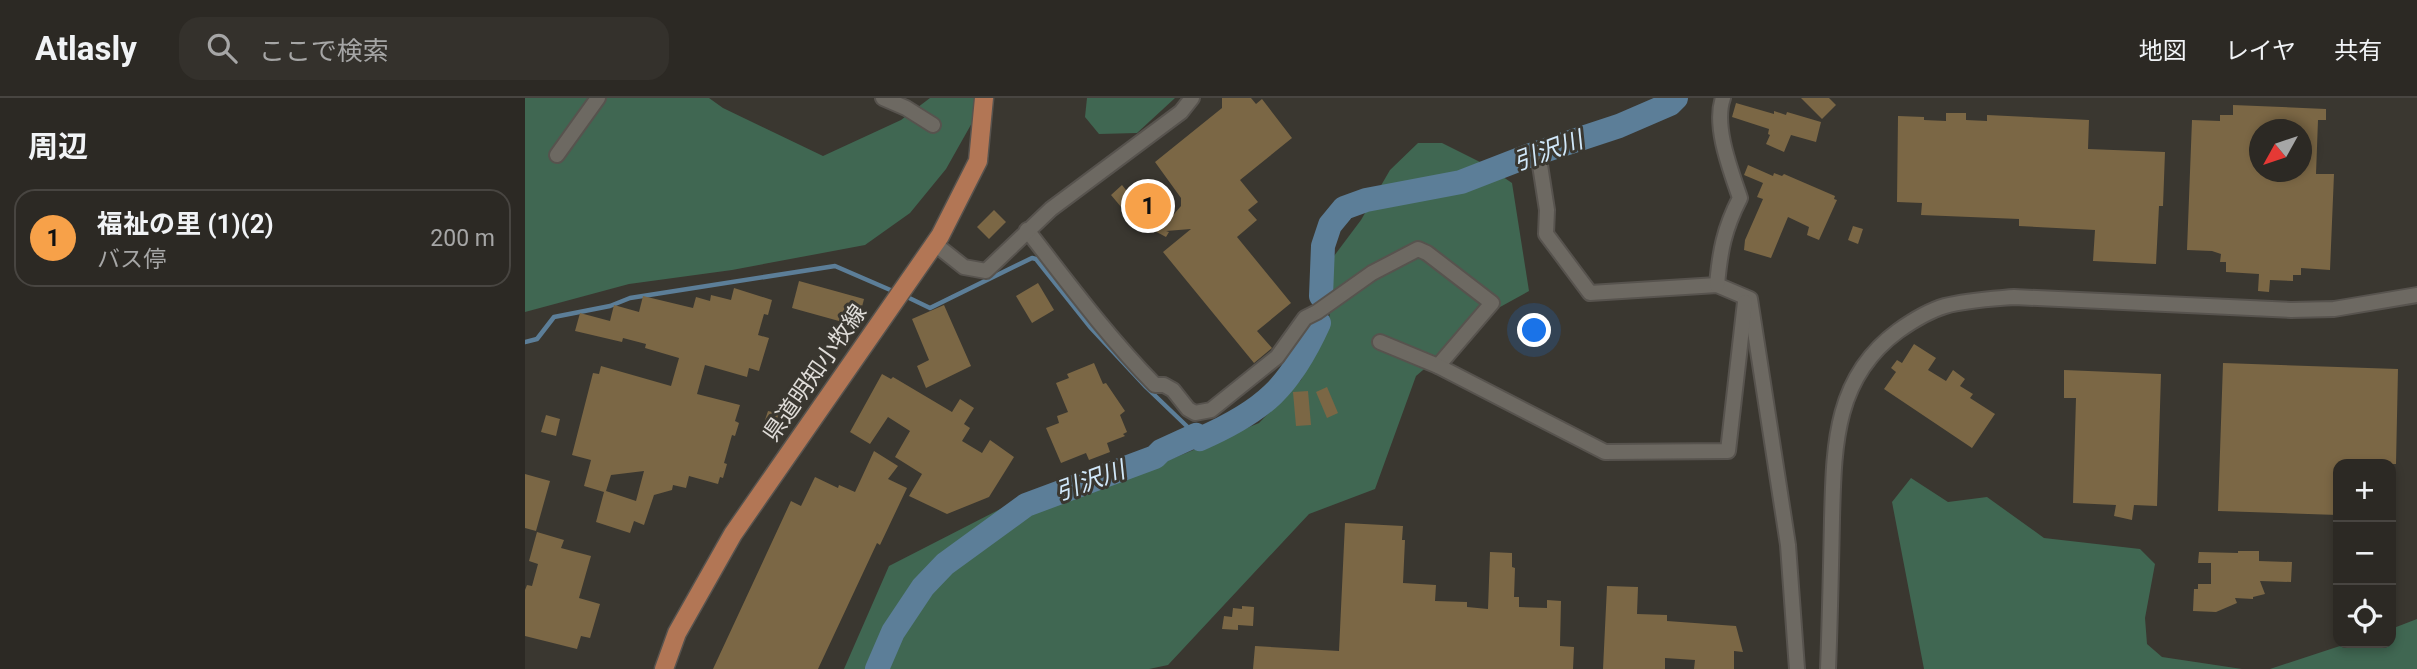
<!DOCTYPE html>
<html lang="ja">
<head>
<meta charset="utf-8">
<style>
  :root { --surface:#2c2924; --page:#34312c; --text:#f1f3f6; --muted:#a6a6a6; --line:#484541; --accent:#f7a149 }
  body { margin:0; font-family:Roboto,"Noto Sans JP",sans-serif; background:var(--page); color:var(--text) }
  .controls { position:absolute; right:21px; bottom:21px; display:grid; overflow:hidden; border-radius:14px; box-shadow:0 4px 10px #0003 }
  .controls button { width:63px; height:63px; display:grid; place-items:center; padding:0; border:0; border-bottom:2px solid var(--line); background:var(--surface); color:var(--text); font:35px sans-serif }
  .compass { position:absolute; left:1724px; top:21px; width:63px; height:63px; border-radius:50%; background:var(--surface); box-shadow:0 4px 10px #0003; rotate:230deg }
  .you { position:absolute; left:1010px; top:233px; width:24px; height:24px; margin:-18px; border:5px solid #fff; border-radius:50%; background:#1a73e8; box-shadow:0 0 0 10px #1a73e833 }
  .badge { display:grid; place-items:center; width:46px; height:46px; border-radius:50%; background:var(--accent); color:#111; font-size:23px; font-weight:700 }
  .pin { position:absolute; translate:-50% -50%; border:4px solid #fff; box-shadow:0 2px 7px #0006 }
  .list { margin:0; padding:0; list-style:none }
  h2 { display:flex; justify-content:space-between; align-items:center; height:91px; margin:0; padding:0 28px; font-size:30px }
  h2 small { font-size:23px; font-weight:400; color:var(--muted) }
  .list li { display:grid; grid-template-columns:46px 1fr auto; gap:21px; align-items:center; box-sizing:border-box; height:98px; margin:0 14px 14px; padding:0 14px; border:2px solid var(--line); border-radius:21px }
  .list b { display:block; font-size:26px; white-space:nowrap }
  .list p { margin:0; font-size:23px; white-space:nowrap; color:var(--muted) }
  .list em { font-size:23px; font-style:normal; color:var(--muted) }
  .icon { flex:none; width:38px; height:38px; fill:none; stroke:currentColor; stroke-width:2; stroke-linecap:round; stroke-linejoin:round }
  .map { position:relative; flex:none; width:1892px; height:571px; overflow:hidden }
  header { display:flex; align-items:center; gap:42px; box-sizing:border-box; height:98px; padding:0 35px; background:var(--surface); border-bottom:2px solid var(--line) }
  header strong { font-size:33px }
  nav { display:flex; gap:38px; margin-inline-start:auto; font-size:24px }
  .search { width:490px; height:63px; background:var(--page); display:flex; align-items:center; gap:18px; box-sizing:border-box; padding:0 24px; border-radius:21px; color:var(--muted); font-size:26px }
  main { display:flex }
  aside { flex:1; background:var(--surface) }
  .map>svg:first-child { display:block }
  .forest { fill:#406752 }
  .lines { fill:none; stroke-linecap:round; stroke-linejoin:round }
  .stream { stroke:#5c7e98; stroke-width:4.5 }
  .river { stroke:#5c7e98; stroke-width:24 }
  .building { fill:#7b6745; fill-rule:evenodd }
  .minor-casing { stroke:#57534e; stroke-width:18 }
  .major-casing { stroke:#57534e; stroke-width:21 }
  .minor { stroke:#6d6962; stroke-width:14 }
  .major { stroke:#b27655; stroke-width:18 }
  .labels { text-anchor:middle; dominant-baseline:central; stroke-width:6; stroke-linejoin:round; paint-order:stroke }
  .street-label { font-size:23px; fill:#dfdcd8; stroke:#3a3730 }
  .water-label { font-size:24px; font-style:italic; fill:#d1e8fa; stroke:#3a3730 }
</style>
</head>
<body>
<header>
<strong>Atlasly</strong>
<div class="search"><svg class="icon" aria-label="search" viewBox="0 0 24 24"><circle cx="10" cy="10" r="6"/><path d="M15 15l6 6"/></svg>ここで検索</div>
<nav><a>地図</a><a>レイヤ</a><a>共有</a></nav>
</header>
<main>
<aside>
<h2>周辺<small></small></h2>
<ul class="list">
<li><span class="badge">1</span><div><b>福祉の里 (1)(2)</b><p>バス停</p></div><em>200 m</em></li>
</ul>
</aside>
<div class="map">
<svg width="1892" height="571" viewBox="0 0 1892 571">
  <rect width="100%" height="100%" fill="#3a3730"/>
  <!-- forest -->
  <g class="forest">
    <polygon points="0,0 184,0 198,10 298,58 376,22 405,0 461,0 421,71 385,115 340,147 207,172 104,186 0,214"/>
    <polygon points="562,0 650,0 612,35 574,36 560,19"/>
    <polygon points="893,45 917,45 959,66 987,85 1004,193 966,214 891,278 850,391 784,416 643,567 624,571 319,571 364,468 487,405 632,367 734,325 776,282 804,224 809,158 836,122 865,72"/>
    <polygon points="1386,380 1423,404 1462,399 1519,440 1615,451 1630,466 1620,520 1622,546 1637,559 1717,571 1399,571 1367,404"/>
    <polygon points="1892,521 1892,571 1745,571 1824,545 1866,545 1866,531"/>
  </g>
  <g class="lines">
    <!-- stream -->
    <g class="stream">
      <polyline points="378,197 405,210 507,160 511,161 566,230 621,289 671,337"/>
      <polyline points="0,244 12,241 29,219 85,208 105,200 310,168 370,194"/>
    </g>
    <!-- river -->
    <g class="river">
      <polyline points="796,198 798,148 805,127 819,110 841,102 936,84 1003,58 1094,28 1145,6 1151,0"/>
      <path d="M352 571 368 534 398 489 420 466 501 407 630 359 636 353 671 337 675 341C739 313 765 289 794 225"/>
    </g>
  </g>
  <!-- building -->
  <g class="building">
    <polygon points="697,0 726,0 731,6 737,1 767,40 715,82 733,104 723,112 732,122 712,139 766,205 732,233 747,250 729,265 638,154 666,131 641,133 644,134 641,139 626,131 609,127 610,121 613,121 610,119 607,122 586,97 597,87 617,112 629,122 643,123 656,108 656,100 630,64 697,10"/>
    <polygon points="1276,0 1304,0 1311,7 1297,21"/>
    <polygon points="1211,5 1249,16 1249,13 1261,17 1262,14 1296,24 1291,44 1266,37 1259,54 1241,46 1245,37 1243,36 1244,31 1207,19"/>
    <path d="M1708 7 1801 11V22H1793L1791 76H1809L1805 172 1776 170V177H1768V183L1745 182 1744 194 1733 193 1734 176 1701 174V164H1695L1696 156 1687 153 1662 152 1667 22 1695 23V17H1708ZM1734 32H1776V74H1734Z"/>
    <polygon points="1421,15 1441,15 1441,22 1462,23 1462,17 1564,22 1563,51 1640,54 1638,108 1634,108 1631,166 1568,163 1570,132 1494,128 1494,121 1396,117 1397,105 1372,104 1373,18 1399,19 1399,22 1421,23"/>
    <polygon points="1223,67 1248,78 1249,75 1257,78 1259,76 1310,98 1309,101 1312,102 1294,142 1282,137 1284,129 1263,119 1246,160 1219,152 1220,142 1238,101 1232,99 1238,85 1219,77"/>
    <polygon points="469,112 481,124 464,141 452,129"/>
    <polygon points="1328,128 1338,131 1333,146 1323,142"/>
    <polygon points="274,183 339,201 332,228 267,210"/>
    <polygon points="513,185 529,212 507,225 491,198"/>
    <path d="M209 190 247 202 243 217 239 216 233 237 244 240 234 273 224 270 222 279 180 267 172 296 215 307 210 323 214 325 210 338 207 337 199 365 202 366 198 380 195 379 193 386 164 378 161 390 148 387 147 392 129 397 119 427 109 423 105 435 71 424 79 394 59 388 66 362 47 357 68 275 74 276 76 268 146 288 154 260 120 250 121 246 98 240 97 244 50 233 55 215 85 223 89 207 114 214 118 198 168 210 171 199 185 203 186 197 206 202ZM119 373 111 403 81 393 86 377Z"/>
    <polygon points="419,207 446,268 401,290 392,268 404,262 387,221"/>
    <polygon points="1389,246 1411,260 1403,272 1421,283 1428,272 1440,281 1435,288 1448,296 1445,300 1470,316 1447,350 1359,291 1371,274 1366,270 1372,262 1377,265"/>
    <polygon points="569,265 578,286 581,285 600,313 595,317 602,334 598,336 600,338 582,345 585,354 564,362 561,355 536,365 521,330 534,325 532,318 543,314 531,285 544,280 542,276"/>
    <polygon points="1698,265 1873,271 1871,366 1813,366 1813,417 1693,413"/>
    <polygon points="1539,272 1636,276 1632,408 1609,407 1607,422 1589,418 1591,407 1548,405 1551,300 1539,300"/>
    <polygon points="357,276 366,281 368,279 427,314 435,301 449,310 439,326 445,330 437,343 457,355 465,342 489,359 464,399 422,416 384,398 397,376 370,359 385,333 363,319 345,346 325,334"/>
    <polygon points="802,289 813,315 802,320 791,294"/>
    <polygon points="783,293 786,327 771,328 768,294"/>
    <polygon points="243,313 256,316 253,328 239,325"/>
    <polygon points="21,317 35,321 31,338 16,334"/>
    <polygon points="349,353 373,368 363,381 382,390 355,447 352,445 293,571 188,571 266,403 276,408 290,379 313,390 314,387 330,394"/>
    <polygon points="0,376 25,383 11,433 0,430"/>
    <polygon points="820,425 878,428 877,442 880,442 878,485 911,487 910,503 942,504 942,509 963,511 965,454 987,455 987,469 990,470 989,499 994,499 994,509 1022,510 1022,502 1036,503 1035,548 1049,549 1048,571 728,571 730,548 814,553"/>
    <polygon points="12,434 39,442 36,450 66,458 54,500 75,506 65,540 56,538 52,551 0,538 0,492 2,487 7,488 13,466 4,463"/>
    <polygon points="1713,453 1734,453 1734,463 1767,464 1766,484 1735,483 1740,496 1728,499 1728,501 1710,500 1712,505 1691,514 1668,513 1669,491 1673,491 1673,486 1686,486 1686,465 1673,465 1674,454 1713,455"/>
    <polygon points="1082,488 1113,489 1112,516 1142,517 1142,523 1211,528 1218,554 1209,553 1209,571 1169,571 1170,562 1140,560 1140,571 1078,571"/>
    <polygon points="717,508 729,509 728,528 713,527 713,532 697,531 699,518 707,519 708,510 717,511"/>
  </g>
  <g class="lines">
    <defs>
      <g id="minor">
        <polyline points="358,0 381,10 408,27"/>
        <polyline points="32,57 73,0"/>
        <polyline points="1015,67 1022,112 1021,136 1065,195 1192,187 1225,201 1263,447 1272,571"/>
        <path d="M502 132C543 185 583 239 630 287H639L648 292 663 311 670 315 686 312 752 259 780 220 792 214 847 175 893 151 902 155 967 205 913 268"/>
        <polyline points="410,146 439,169 461,173 526,111 656,14 667,0"/>
        <path d="M1192 187C1195 153 1199 131 1215 100 1206 73 1188 28 1198 0"/>
        <polyline points="855,244 913,268 1080,354 1203,353 1220,204"/>
        <path d="M1303 571C1305 521 1306 471 1307 421 1309 348 1309 280 1373 233 1387 223 1403 213 1420 208 1442 202 1465 201 1489 199L1766 212 1809 211 1892 197"/>
      </g>
      <polyline id="major" points="139,571 152,535 208,436 415,138 453,63 459,0"/>
    </defs>
    <!-- minor casing -->
    <use href="#minor" class="minor-casing"/>
    <!-- major casing -->
    <use href="#major" class="major-casing"/>
    <!-- minor -->
    <use href="#minor" class="minor"/>
    <!-- major -->
    <use href="#major" class="major"/>
  </g>
  <g class="labels">
    <!-- street labels -->
    <g class="street-label">
      <text transform="translate(290 275) rotate(-55)">県道明知小牧線</text>
    </g>
    <!-- water labels -->
    <g class="water-label">
      <text transform="translate(1023 53) rotate(-20)">引沢川</text>
      <text transform="translate(565 383) rotate(-20)">引沢川</text>
    </g>
  </g>
</svg>
<div class="controls">
<button>+</button>
<button>−</button>
<button><svg class="icon" aria-label="locate" viewBox="0 0 24 24"><circle cx="12" cy="12" r="6"/><path d="M12 2v4M12 18v4M2 12h4M18 12h4"/></svg></button>
</div>
<svg class="compass" viewBox="-18 -18 36 36"><path d="M0-13l5 13h-10z" fill="#e53935"/><path d="M0 13l5-13h-10z" fill="#a6a6a6"/></svg>
<div class="you"></div>
<div class="pin badge" style="left:623px;top:108px">1</div>
</div>
</main>
</body>
</html>
